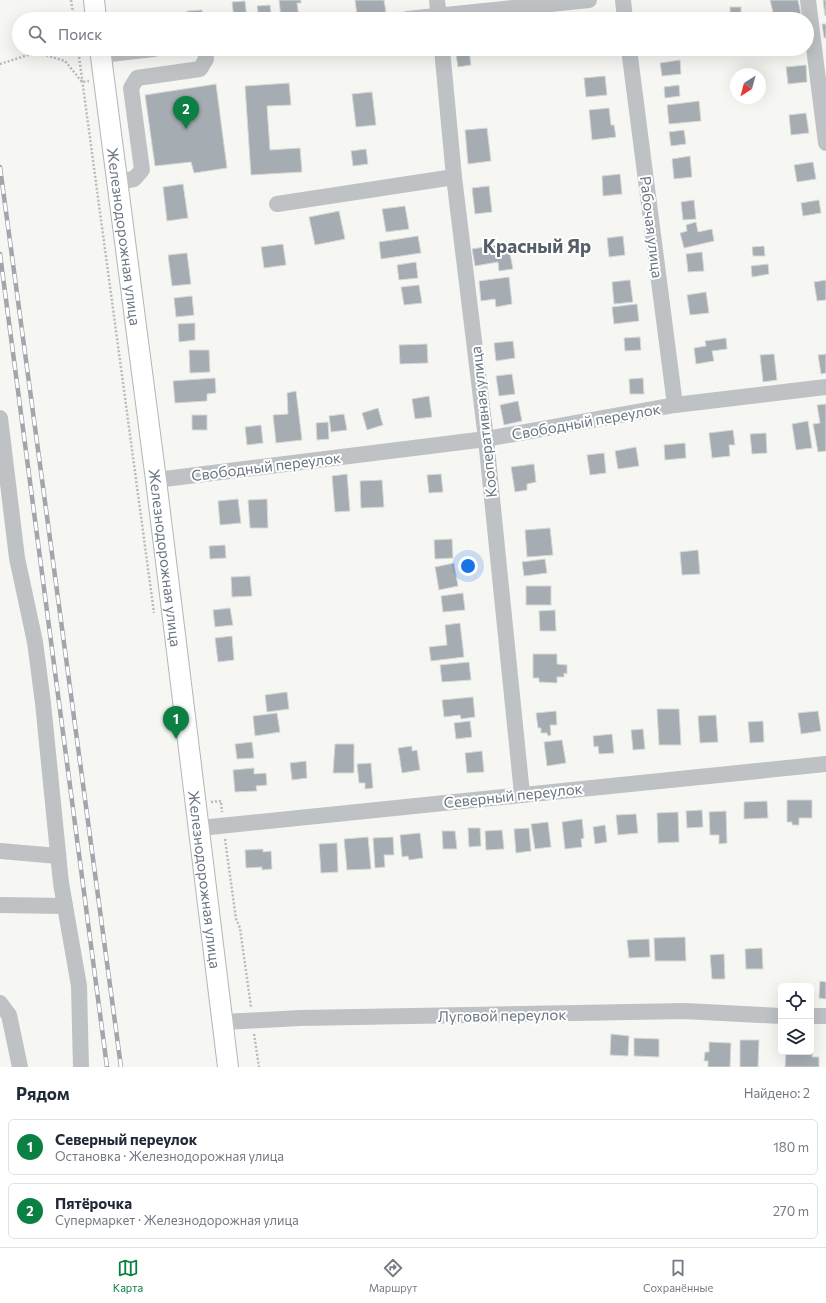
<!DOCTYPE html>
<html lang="ru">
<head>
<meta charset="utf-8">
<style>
  :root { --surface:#fff; --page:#f2f2f3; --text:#1f2937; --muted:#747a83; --line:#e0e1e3; --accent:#0b8043 }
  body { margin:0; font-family:Commissioner,sans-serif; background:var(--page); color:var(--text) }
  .controls { position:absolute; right:12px; bottom:12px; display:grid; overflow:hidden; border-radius:6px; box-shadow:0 4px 16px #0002 }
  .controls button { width:36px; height:36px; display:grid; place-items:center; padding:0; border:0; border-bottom:1px solid var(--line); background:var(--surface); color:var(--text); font:20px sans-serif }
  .compass { position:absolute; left:730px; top:68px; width:36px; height:36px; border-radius:50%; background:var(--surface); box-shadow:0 4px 16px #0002; rotate:216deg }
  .you { position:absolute; left:468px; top:566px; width:14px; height:14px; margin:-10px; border:3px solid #fff; border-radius:50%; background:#1a73e8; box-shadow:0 0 0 6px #1a73e833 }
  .badge { display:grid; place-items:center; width:26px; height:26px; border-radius:50%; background:var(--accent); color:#fff; font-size:13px; font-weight:700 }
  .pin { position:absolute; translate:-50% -33px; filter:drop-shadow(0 1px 2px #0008) }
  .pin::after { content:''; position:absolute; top:21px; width:14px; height:12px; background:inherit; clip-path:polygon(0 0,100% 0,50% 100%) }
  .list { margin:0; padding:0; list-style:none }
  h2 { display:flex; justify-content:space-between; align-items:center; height:52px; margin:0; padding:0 16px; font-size:17px }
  h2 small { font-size:13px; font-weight:400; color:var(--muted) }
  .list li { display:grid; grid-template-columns:26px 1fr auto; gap:12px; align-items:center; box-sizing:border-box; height:56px; margin:0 8px 8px; padding:0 8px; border:1px solid var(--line); border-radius:6px }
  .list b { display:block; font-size:15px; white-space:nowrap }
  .list p { margin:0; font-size:13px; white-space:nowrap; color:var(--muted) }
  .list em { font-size:13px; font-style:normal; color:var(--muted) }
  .icon { flex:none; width:22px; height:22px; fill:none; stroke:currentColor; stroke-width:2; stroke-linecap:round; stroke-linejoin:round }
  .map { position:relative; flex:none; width:826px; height:1067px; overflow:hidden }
  .search { position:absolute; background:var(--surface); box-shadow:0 4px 16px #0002; left:12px; right:12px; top:12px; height:44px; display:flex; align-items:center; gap:10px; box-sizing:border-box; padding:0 14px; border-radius:22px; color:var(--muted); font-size:15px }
  .sheet { height:180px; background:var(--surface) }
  nav { display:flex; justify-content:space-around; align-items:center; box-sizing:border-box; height:56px; border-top:1px solid var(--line); background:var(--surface); font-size:11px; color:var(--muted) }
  nav a { display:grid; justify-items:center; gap:2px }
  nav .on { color:var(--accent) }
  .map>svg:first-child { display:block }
  .building { fill:#a6adb2; stroke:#d8d8d6 }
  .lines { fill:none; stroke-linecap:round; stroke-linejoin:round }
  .major-casing { stroke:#b2b6b9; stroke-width:22 }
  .path { stroke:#b8bbbd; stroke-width:2.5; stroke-dasharray:2 2; stroke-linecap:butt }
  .minor { stroke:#bec2c5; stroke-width:16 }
  .major { stroke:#fff; stroke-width:20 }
  .rail-casing { stroke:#a0a6ab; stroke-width:4.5 }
  .rail { stroke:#fff; stroke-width:3; stroke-dasharray:9; stroke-linecap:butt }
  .labels { text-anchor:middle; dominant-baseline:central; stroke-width:4; stroke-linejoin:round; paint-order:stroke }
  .street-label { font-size:15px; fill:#687682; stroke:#fff }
  .district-label { font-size:19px; font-weight:bold; fill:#555f68; stroke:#fff }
</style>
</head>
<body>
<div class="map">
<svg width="826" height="1067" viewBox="0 0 826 1067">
  <rect width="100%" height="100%" fill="#f6f6f3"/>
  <!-- building -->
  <g class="building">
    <polygon points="279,0 301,0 301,3 297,3 299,17 281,19"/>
    <polygon points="355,0 384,0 386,12 357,15"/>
    <polygon points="770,0 798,0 802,19 787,19 786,15 774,17"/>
    <polygon points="823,0 826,0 826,15 825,16"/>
    <polygon points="245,1 247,19 234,19 232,2"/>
    <polygon points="270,5 272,19 259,19 257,6"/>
    <rect x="730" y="7" width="11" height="12"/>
    <polygon points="202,10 203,19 187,19 187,11"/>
    <polygon points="822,24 826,24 826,38 824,38"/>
    <polygon points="455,49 469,49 471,65 458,67"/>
    <polygon points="659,49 674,49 675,50 659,53"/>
    <polygon points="680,60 681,74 662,76 660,63"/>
    <polygon points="806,65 807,82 788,84 786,67"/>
    <polygon points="605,76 607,95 586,97 584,78"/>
    <polygon points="289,83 291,105 267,106 270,150 300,148 302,172 251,175 245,86"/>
    <polygon points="216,84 227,168 194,173 191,162 155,166 145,95"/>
    <polygon points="679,85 680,96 665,98 664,87"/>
    <polygon points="372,92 376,125 356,127 352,94"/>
    <polygon points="699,101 701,121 669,124 667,105"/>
    <polygon points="609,108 611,125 614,125 616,137 592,140 589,110"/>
    <polygon points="806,113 809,133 791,135 789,115"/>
    <polygon points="487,128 491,161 468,164 465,130"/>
    <polygon points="684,130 686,144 671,146 669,132"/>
    <polygon points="366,149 368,164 353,166 351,151"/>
    <polygon points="690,156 692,177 674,179 672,159"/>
    <polygon points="813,162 816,179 797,182 794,165"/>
    <polygon points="620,174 622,194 603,196 602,176"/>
    <polygon points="183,184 188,218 167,221 163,187"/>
    <polygon points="489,186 492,212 475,214 472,188"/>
    <polygon points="694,200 696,219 683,220 681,202"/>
    <polygon points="819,200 821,213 803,216 801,203"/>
    <polygon points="405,206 409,229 386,232 382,209"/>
    <polygon points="339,211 345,239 315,245 309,217"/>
    <polygon points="696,222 698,232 712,229 714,241 684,248 680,233 687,231 686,225"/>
    <polygon points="418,236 421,253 381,259 379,242"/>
    <polygon points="623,236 625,255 609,257 607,238"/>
    <polygon points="508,243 513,269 499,271 498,262 475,266 472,249"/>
    <polygon points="283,244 286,265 264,268 261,247"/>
    <polygon points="764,246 765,256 753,256 752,247"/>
    <polygon points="702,252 704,271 688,272 686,254"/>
    <polygon points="187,253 191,284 172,286 168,255"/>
    <polygon points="416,262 418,278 399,280 397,265"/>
    <polygon points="768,264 769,274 752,277 751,266"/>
    <polygon points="509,277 512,304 496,307 495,299 481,301 479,281"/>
    <polygon points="630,280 633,302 614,304 612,282"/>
    <polygon points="826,280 826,300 817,301 814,282"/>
    <polygon points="419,285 422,303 404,305 401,287"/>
    <polygon points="706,292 709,313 690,315 687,295"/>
    <polygon points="192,296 194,315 176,317 174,298"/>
    <polygon points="637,304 639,321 614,324 612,307"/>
    <polygon points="195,323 195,340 179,342 178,324"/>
    <polygon points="640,337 641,350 625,351 624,338"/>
    <polygon points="726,338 727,349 712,351 714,361 696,364 694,348 706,346 705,341"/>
    <polygon points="513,341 515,358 496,361 494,343"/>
    <polygon points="427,344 428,363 400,364 399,345"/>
    <polygon points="189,350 209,350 210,372 190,373"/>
    <polygon points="774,354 777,380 763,382 760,355"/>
    <polygon points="826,354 826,373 821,374 818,355"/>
    <polygon points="512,374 515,394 499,396 496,376"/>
    <polygon points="215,378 216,393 207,394 207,401 175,403 173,381"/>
    <polygon points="643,378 644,394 630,394 629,379"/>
    <polygon points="296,391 302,440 276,443 273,415 288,414 287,393"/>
    <polygon points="429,396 432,417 415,419 412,399"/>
    <polygon points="518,401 522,421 504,425 500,405"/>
    <polygon points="826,404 826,451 818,452 813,424 820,423 817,405"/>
    <polygon points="378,408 383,425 367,430 362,413"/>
    <polygon points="344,414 347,430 331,432 329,416"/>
    <rect x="192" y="415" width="15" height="15"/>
    <polygon points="808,421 812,448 796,450 792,424"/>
    <polygon points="328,422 329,439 317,440 316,423"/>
    <polygon points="261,425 263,443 247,445 245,427"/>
    <polygon points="733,430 735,445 729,445 730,456 712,458 709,433"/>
    <polygon points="766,433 767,453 752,454 750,434"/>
    <polygon points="685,443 686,458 665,460 664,445"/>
    <polygon points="636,447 639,466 618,469 615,451"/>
    <polygon points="604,453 606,473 590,475 587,455"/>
    <polygon points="534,464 536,482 527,484 527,490 515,492 511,467"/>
    <polygon points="347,474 350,511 335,512 332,476"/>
    <polygon points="441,474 443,492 429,493 427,475"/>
    <polygon points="382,480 384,507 361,508 360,481"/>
    <polygon points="238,499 241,523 220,525 218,501"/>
    <polygon points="267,499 268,528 250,528 248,500"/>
    <polygon points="550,528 553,555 527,557 525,530"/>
    <polygon points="452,539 453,558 435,559 434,540"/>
    <polygon points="225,545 226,558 210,559 209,546"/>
    <polygon points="698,550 700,574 682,575 680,552"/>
    <polygon points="545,559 547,573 524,576 522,562"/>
    <polygon points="454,563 458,586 439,590 435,567"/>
    <polygon points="250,576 252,596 232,597 231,577"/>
    <rect x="526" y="586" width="25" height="19"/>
    <polygon points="463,593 465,610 443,612 441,596"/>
    <polygon points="230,608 233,625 215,627 213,610"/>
    <polygon points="555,610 556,631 540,631 539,611"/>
    <polygon points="460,623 464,657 431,661 429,647 447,645 445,625"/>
    <polygon points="232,636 234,660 218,662 215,638"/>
    <polygon points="533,654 557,654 557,664 567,665 567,674 564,673 564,677 557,677 557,683 539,682 539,678 533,678"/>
    <polygon points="469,662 471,680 442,682 440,665"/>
    <polygon points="287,692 289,709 267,712 265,695"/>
    <polygon points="473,697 475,717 461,719 460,715 444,717 442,700"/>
    <polygon points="657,709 679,709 681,745 659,745"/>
    <polygon points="556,711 557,725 550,725 551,735 548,736 547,733 541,733 541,728 538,728 536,713"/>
    <polygon points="818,711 821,731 801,734 798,713"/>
    <polygon points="277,713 280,732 255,736 253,716"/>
    <polygon points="716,715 718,742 700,743 698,716"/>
    <polygon points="470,721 472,737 456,739 454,723"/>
    <polygon points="763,721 764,742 750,743 748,722"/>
    <polygon points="643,729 645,749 633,750 631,730"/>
    <polygon points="612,734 614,753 599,754 598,746 594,747 593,736"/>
    <polygon points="562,740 566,763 547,766 544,742"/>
    <polygon points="252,742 254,758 237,759 235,744"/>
    <polygon points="335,744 354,744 354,773 333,773"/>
    <polygon points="412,746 412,751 417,750 420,770 402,773 398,748"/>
    <polygon points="482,751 484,772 467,773 465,753"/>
    <polygon points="306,761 307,778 292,780 290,763"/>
    <polygon points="371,763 373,788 365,789 365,783 359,783 357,764"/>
    <polygon points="254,768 254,774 266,773 267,785 256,786 257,791 235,792 233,770"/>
    <polygon points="787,800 812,800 812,818 799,818 799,825 792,825 792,822 787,822"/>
    <polygon points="767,801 768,818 744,819 744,802"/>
    <polygon points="702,810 703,827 687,828 686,811"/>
    <polygon points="726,811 727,843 719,844 719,835 710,835 709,812"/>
    <polygon points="678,812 679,842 658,843 657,813"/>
    <polygon points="636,814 638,833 618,835 616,815"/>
    <polygon points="582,819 584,838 581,839 582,847 565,849 562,822"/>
    <polygon points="548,822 551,847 535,849 531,824"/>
    <polygon points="605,825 607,842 595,844 593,827"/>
    <polygon points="468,828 480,828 481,846 469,847"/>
    <polygon points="529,828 531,851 516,853 514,829"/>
    <polygon points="502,830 504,849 486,850 485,831"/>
    <polygon points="442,831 455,831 457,849 443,849"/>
    <polygon points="420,833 423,858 409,860 408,856 402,857 400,835"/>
    <polygon points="368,837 371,869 347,870 344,839"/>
    <polygon points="393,837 394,855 384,855 385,867 375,868 373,838"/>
    <polygon points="337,843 338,872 321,873 319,844"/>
    <polygon points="263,849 263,852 271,851 272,869 262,870 262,867 246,868 245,850"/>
    <polygon points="685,937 686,961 655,961 654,938"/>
    <polygon points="649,939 650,957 629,958 627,940"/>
    <polygon points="762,948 763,969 746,969 745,949"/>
    <polygon points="724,954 725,979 712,979 710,955"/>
    <polygon points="820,981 826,982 826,999 819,998"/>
    <polygon points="611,1034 629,1036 628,1056 610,1055"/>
    <polygon points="634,1038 659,1039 659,1057 634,1056"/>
    <polygon points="740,1040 759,1040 758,1067 740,1067"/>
    <polygon points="811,1041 813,1041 812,1057 819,1057 819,1067 785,1067 786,1052 811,1052"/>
    <polygon points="709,1042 731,1043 730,1067 708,1067 708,1061 704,1061 705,1052 709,1052"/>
  </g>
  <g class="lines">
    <defs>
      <g id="major">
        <polyline points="94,0 96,19"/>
        <path id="s1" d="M100 49 156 480 228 1067"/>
      </g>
    </defs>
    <!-- major casing -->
    <use href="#major" class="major-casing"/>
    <!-- path -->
    <g class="path">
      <polyline points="71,0 74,19"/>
      <polyline points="78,49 154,613"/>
      <polyline points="0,64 28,55 42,54 65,61 82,82 89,81"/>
      <polyline points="211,802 221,801 222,812"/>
      <polyline points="225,839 236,919 240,928 251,1007"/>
      <polyline points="254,1034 259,1067"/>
    </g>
    <!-- minor -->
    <g class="minor">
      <polyline points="437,0 439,19"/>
      <polyline points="623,0 625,19"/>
      <polyline points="808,0 826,143"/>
      <polyline points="407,19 589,0"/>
      <polyline points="442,49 454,177 486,439 522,794"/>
      <polyline points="629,49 675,405"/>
      <polyline points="101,55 154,49"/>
      <polyline points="117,182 134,179 142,170 131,88 137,78 200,69 206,59 205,49"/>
      <polyline points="277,204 454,177"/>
      <polyline points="0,418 17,558 35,642 43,703 61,883 79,986 81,1067"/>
      <polyline points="156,480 486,439 675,405 826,387"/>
      <polyline points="200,828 826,764"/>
      <polyline points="0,851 58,856"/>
      <polyline points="0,905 65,906"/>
      <polyline points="0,1003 9,1015 20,1067"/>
      <polyline points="811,1016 826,1016"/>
      <polyline points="223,1022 300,1018 684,1011 781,1016"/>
    </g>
    <!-- major -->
    <use href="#major" class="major"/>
    <defs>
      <g id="rail">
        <polyline points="0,167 121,1067"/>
        <polyline points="0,254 107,1067"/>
      </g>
    </defs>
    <!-- rail casing -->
    <use href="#rail" class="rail-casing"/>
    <!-- rail -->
    <use href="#rail" class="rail"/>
  </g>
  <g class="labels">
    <!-- street labels -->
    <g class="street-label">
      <text transform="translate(652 227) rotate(83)">Рабочая улица</text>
      <text stroke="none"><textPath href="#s1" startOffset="189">Железнодорожная улица</textPath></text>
      <text transform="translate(586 421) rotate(-10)">Свободный переулок</text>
      <text transform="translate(483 422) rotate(-96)">Кооперативная улица</text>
      <text transform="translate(266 466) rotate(-7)">Свободный переулок</text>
      <text stroke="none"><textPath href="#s1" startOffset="513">Железнодорожная улица</textPath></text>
      <text transform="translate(513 795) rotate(-6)">Северный переулок</text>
      <text stroke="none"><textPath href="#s1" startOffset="837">Железнодорожная улица</textPath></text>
      <text transform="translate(502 1015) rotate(-1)">Луговой переулок</text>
    </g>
    <!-- district labels -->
    <g class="district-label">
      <text x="537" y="245">Красный Яр</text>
    </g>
  </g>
</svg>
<div class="controls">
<button><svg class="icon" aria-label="locate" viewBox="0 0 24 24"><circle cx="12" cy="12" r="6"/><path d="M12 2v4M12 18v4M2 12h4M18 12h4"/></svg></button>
<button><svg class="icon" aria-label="layers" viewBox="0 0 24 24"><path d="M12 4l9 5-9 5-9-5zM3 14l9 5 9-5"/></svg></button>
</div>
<svg class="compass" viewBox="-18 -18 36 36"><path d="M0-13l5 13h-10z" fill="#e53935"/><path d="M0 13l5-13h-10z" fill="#747a83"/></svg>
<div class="you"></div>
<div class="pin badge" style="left:176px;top:739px">1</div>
<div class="pin badge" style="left:186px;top:129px">2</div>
<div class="search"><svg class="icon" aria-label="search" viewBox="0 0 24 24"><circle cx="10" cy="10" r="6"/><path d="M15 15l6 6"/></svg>Поиск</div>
</div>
<section class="sheet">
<h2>Рядом<small>Найдено: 2</small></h2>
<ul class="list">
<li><span class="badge">1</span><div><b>Северный переулок</b><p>Остановка · Железнодорожная улица</p></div><em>180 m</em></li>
<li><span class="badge">2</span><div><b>Пятёрочка</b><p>Супермаркет · Железнодорожная улица</p></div><em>270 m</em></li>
</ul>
</section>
<nav>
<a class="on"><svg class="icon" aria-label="map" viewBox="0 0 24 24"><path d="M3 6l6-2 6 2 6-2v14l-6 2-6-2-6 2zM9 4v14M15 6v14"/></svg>Карта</a>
<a><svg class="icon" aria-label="directions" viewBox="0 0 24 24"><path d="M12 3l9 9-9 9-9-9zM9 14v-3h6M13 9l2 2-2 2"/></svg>Маршрут</a>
<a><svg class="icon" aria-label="saved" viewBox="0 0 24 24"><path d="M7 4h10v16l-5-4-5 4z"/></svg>Сохранённые</a>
</nav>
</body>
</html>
